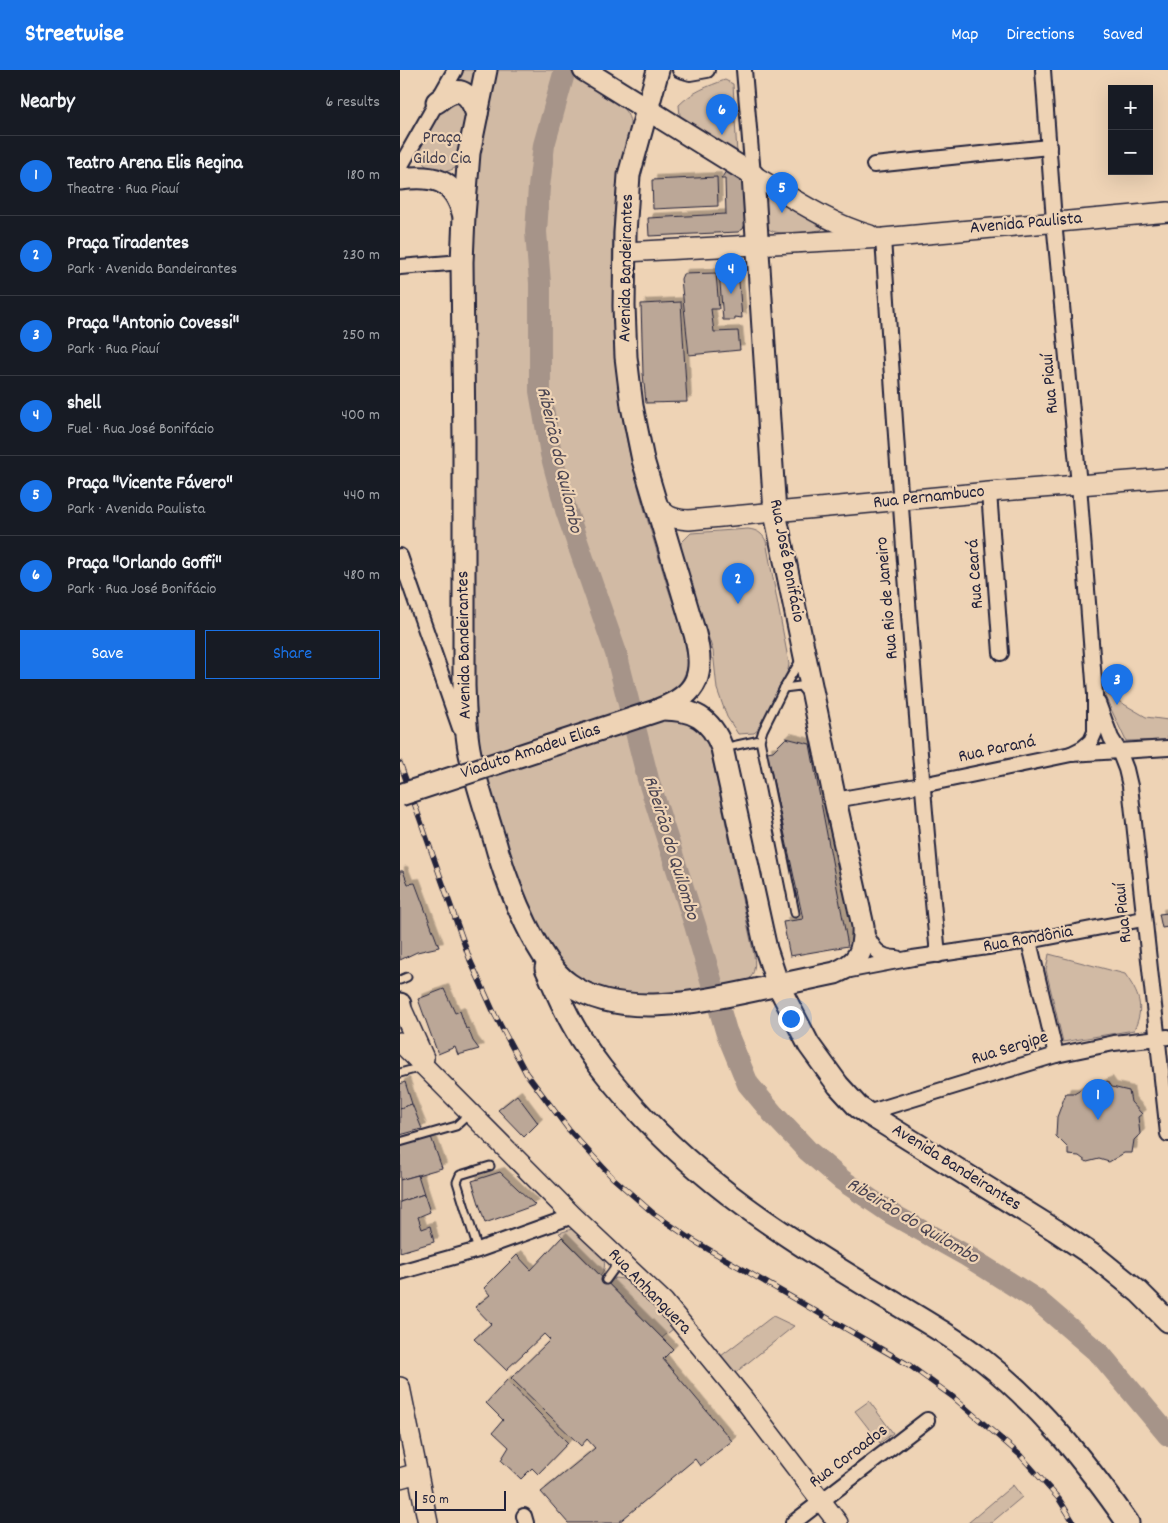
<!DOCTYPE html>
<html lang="en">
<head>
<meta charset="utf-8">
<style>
  :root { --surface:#171b24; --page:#242831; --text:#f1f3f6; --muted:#9ea1a6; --line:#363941; --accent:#1a73e8 }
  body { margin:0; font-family:Dekko,sans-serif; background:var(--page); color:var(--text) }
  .controls { position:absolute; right:15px; top:15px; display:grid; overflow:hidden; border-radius:0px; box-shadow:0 5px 20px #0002 }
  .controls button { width:45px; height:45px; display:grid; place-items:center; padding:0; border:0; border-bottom:1px solid var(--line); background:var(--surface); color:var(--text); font:25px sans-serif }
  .scale { position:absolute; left:15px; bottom:12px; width:91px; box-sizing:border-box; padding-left:5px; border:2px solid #22223b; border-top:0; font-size:14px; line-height:18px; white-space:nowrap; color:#22223b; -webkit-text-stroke:4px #eed3b5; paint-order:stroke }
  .you { position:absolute; left:390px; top:948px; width:18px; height:18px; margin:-12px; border:4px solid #fff; border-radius:50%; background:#1a73e8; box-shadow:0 0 0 8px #1a73e833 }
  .badge { display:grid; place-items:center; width:32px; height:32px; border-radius:50%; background:var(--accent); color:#fff; font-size:16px; font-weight:700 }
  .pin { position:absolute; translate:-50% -41px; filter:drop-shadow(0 1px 2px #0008) }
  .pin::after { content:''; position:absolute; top:26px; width:18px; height:15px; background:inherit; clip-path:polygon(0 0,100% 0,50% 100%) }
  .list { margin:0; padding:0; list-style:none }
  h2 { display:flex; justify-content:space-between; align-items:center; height:65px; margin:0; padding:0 20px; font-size:21px }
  h2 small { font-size:16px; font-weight:400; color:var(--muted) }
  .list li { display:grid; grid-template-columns:32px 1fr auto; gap:15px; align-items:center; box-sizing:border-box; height:80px; padding:0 20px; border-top:1px solid var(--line) }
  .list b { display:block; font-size:19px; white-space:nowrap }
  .list p { margin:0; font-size:16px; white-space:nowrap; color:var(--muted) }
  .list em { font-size:16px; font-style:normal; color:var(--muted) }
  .actions { display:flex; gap:10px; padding:15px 20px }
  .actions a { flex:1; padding:11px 0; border:1px solid var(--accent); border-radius:0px; text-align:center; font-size:18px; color:var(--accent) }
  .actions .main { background:var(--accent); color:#fff }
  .map { position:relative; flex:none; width:768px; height:1453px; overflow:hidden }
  header { display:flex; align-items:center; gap:30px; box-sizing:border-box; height:70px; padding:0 25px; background:var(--accent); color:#fff }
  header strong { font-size:24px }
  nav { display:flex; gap:28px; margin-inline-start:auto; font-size:18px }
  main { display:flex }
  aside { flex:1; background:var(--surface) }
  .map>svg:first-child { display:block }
  .green { fill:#d1baa4; stroke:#7a6e70 }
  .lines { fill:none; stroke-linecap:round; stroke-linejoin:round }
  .river { stroke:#a69489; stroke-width:22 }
  .building { fill:#bba797; stroke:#22223b; filter:url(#shadow) }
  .lane-casing { stroke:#22223b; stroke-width:11 }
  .street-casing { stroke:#22223b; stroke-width:18 }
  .secondary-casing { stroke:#22223b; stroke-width:22 }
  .primary-casing { stroke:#22223b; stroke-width:25 }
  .lane { stroke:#eed3b5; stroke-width:7 }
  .street { stroke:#eed3b5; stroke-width:14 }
  .secondary { stroke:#eed3b5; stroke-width:19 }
  .primary { stroke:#eed3b5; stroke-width:21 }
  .rail-casing { stroke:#22223b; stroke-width:5.5 }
  .rail { stroke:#eed3b5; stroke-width:4; stroke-dasharray:11; stroke-linecap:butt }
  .primary-bridge-casing { stroke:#22223b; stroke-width:25; stroke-linecap:butt }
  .primary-bridge { stroke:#eed3b5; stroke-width:21 }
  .labels { text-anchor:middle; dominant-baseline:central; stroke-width:4.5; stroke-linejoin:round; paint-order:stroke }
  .park-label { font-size:18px; fill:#454050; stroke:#eed3b5 }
  .street-label { font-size:18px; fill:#22223b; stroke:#eed3b5 }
  .water-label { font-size:19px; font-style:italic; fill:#4a4452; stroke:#eed3b5 }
</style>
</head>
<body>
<header>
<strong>Streetwise</strong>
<nav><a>Map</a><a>Directions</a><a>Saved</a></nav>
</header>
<main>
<aside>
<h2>Nearby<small>6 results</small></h2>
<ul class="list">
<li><span class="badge">1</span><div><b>Teatro Arena Elis Regina</b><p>Theatre · Rua Piauí</p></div><em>180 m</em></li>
<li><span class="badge">2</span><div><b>Praça Tiradentes</b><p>Park · Avenida Bandeirantes</p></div><em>230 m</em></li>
<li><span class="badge">3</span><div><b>Praça &quot;Antonio Covessi&quot;</b><p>Park · Rua Piauí</p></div><em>250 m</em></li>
<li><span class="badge">4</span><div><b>shell</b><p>Fuel · Rua José Bonifácio</p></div><em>400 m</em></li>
<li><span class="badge">5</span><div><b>Praça &quot;Vicente Fávero&quot;</b><p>Park · Avenida Paulista</p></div><em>440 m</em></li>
<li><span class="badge">6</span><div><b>Praça &quot;Orlando Goffi&quot;</b><p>Park · Rua José Bonifácio</p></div><em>480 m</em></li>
</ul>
<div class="actions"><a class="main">Save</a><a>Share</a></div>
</aside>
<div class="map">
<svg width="768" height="1453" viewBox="0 0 768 1453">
  <defs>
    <filter id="shadow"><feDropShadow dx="4.5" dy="-4.5" stdDeviation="0" flood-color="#0004"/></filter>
  </defs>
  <rect width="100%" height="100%" fill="#eed3b5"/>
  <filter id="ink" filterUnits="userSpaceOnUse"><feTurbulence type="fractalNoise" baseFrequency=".02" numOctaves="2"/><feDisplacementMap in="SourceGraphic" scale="10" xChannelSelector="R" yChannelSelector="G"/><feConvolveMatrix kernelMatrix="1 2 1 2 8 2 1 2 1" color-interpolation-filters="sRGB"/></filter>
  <g filter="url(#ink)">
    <!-- green -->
    <g class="green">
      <path d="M60 0H77L61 94C42 109 23 102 16 79Z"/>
      <path d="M91 0H162L219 34C225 40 231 47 230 56 230 73 221 88 219 104 213 141 211 185 213 222 214 261 215 300 221 339 230 398 250 457 267 515 275 539 283 563 289 588 287 602 283 611 273 622L280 648 301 660 308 670 354 885C356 898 354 906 344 915L296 925 229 928 202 922 164 902 121 824 94 731 80 678 69 550 71 184 79 72Z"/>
      <path d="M325 10 333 14 337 84 280 46 279 35C292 22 308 16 325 10Z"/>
      <path d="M370 125 423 158 421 160C410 161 373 168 367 157 364 150 365 137 365 129L366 126Z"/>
      <path d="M348 459C357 460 362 463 366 471L389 594 388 600 359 659 354 663 338 664 327 647 317 619 313 581 280 480 281 473 291 463Z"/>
      <polygon points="703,622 746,647 768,650 768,670 726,671"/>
      <path d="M649 884 725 904C739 924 745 937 734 960L663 972 646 900Z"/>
      <path d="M172 1159 204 1189C205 1196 205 1200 200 1205L159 1163Z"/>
      <polygon points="215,1208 230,1210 273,1259 262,1268 208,1213"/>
      <polygon points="373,1246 394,1256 335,1303 321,1286"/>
      <polygon points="469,1331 493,1363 480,1373 455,1341"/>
      <polygon points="613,1415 622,1427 591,1453 568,1453"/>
    </g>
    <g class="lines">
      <!-- river -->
      <polyline class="river" points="165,0 144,75 139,117 136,162 140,213 140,321 151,384 166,440 216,583 248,709 295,855 326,961 348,1014 373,1044 408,1081 442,1110 492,1144 567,1186 637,1230 701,1285 768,1365"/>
    </g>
    <!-- building -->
    <g class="building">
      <polygon points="326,101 341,110 343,115 345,154 343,159 338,162 249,166 248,148 326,144 325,109 321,109"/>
      <polygon points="317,107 318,136 253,139 252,110"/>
      <polygon points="338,200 342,248 335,247 335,250 323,250 319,201"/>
      <polygon points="316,203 319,239 311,239 314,262 338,261 340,280 289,285 281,209 283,204"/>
      <polygon points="281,232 287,332 246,333 243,304 241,234"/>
      <polygon points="386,668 410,674 448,876 390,886 383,852 403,849 367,682 373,681"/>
      <polygon points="0,801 3,801 8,814 15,813 39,877 17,882 0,890"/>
      <polygon points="768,843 768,857 762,858 759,844"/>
      <polygon points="44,919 55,943 60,941 66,959 68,958 73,971 79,979 58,985 55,977 38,984 18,929"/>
      <polygon points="708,1011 712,1017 729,1021 731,1032 742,1044 738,1047 740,1064 734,1070 732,1083 724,1083 709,1092 699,1089 687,1092 679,1086 668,1085 668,1078 656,1066 657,1047 666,1023 674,1023 686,1016 697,1016"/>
      <polygon points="5,1012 12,1034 0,1038 0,1014"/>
      <polygon points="117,1025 138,1053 124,1067 98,1040"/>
      <polygon points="12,1034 22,1059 0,1065 0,1038"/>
      <polygon points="31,1067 42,1098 0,1110 0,1076"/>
      <polygon points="100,1102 135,1135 85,1153 72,1111"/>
      <polygon points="18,1105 24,1124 0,1132 0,1110"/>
      <polygon points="24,1124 30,1142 18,1147 22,1159 30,1156 34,1172 0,1182 0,1132"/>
      <polygon points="162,1167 273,1279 263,1289 332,1371 300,1396 295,1389 218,1453 168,1453 141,1422 195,1378 187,1369 181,1376 111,1308 150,1270 144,1264 106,1300 74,1269 91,1254 75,1237 90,1225 84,1218 117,1185 131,1200"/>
      <polygon points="107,1310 168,1373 138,1404 132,1398 121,1409 101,1390 109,1377 93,1362 103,1350 86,1333"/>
    </g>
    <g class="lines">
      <defs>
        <g id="lane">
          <polyline points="384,618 400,616 405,622"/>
          <polyline points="323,678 360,670"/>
          <polyline points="395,843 360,670 363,660 384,618 401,589"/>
          <polyline points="0,910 7,907"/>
          <polyline points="0,1003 22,997"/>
          <polyline points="0,1072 56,1056 70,1043"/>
          <polyline points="78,1180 57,1112 60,1105 90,1096"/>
          <polyline points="206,1210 214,1199 215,1189"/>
        </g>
        <g id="street">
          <polyline points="280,0 290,3 307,0"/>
          <polyline points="344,0 353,105"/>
          <polyline points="643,0 654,151 679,415 695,624 695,662 691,671 683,678 671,684"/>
          <polyline points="474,95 649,77"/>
          <polyline points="0,97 55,0"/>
          <path d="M483 168C498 407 515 646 538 885"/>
          <polyline points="0,197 62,192"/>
          <polyline points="589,422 601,583"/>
          <polyline points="0,486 60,658"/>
          <polyline points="698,633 711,668 719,681 726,699 730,716 768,1064"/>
          <polyline points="435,730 522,715 671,684 768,678"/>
          <path d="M465 861C472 877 478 888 497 888"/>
          <polyline points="629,871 656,985"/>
          <polyline points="445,901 513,888 629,871 743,849"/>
          <polyline points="467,1043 656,985 714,973 768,967"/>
          <polyline points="0,1202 78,1180 173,1146"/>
          <polyline points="124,1446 126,1453"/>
          <polyline points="393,1453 527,1350"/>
        </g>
        <g id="secondary">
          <path d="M353 105C391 127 428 153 470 165"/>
          <polyline points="225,182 483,168 768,142"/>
          <path d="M255 430C263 446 272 449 289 450L589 422 768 408"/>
          <polyline points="1,937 24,988"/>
          <polyline points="0,972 173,1146 264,1232 342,1327 438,1453"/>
          <polyline points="0,1317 28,1453"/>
          <polyline points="0,1408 18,1403"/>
        </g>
        <g id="primary">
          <path d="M86 0 69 83 64 146 62 192 64 370V616C65 638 65 661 70 684 77 717 89 749 98 782 109 818 137 892 169 914 221 951 307 930 364 918 388 913 411 908 435 903 459 893 464 882 463 856L435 730 375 443 353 105 184 0"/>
          <path d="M258 0 229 105 225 163 224 236 226 287 232 336 243 390 295 564C305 603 299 624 260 639"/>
          <path d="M37 32C58 14 68 20 77 44"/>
          <path d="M0 109C32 105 54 108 63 143"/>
          <path d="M262 639C293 639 311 648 322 678L366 879 378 915 409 975 438 1015 458 1037 467 1043 655 1160 697 1188 739 1222 768 1251"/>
          <path d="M146 898C155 918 163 938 174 957 190 986 211 1011 233 1036 303 1114 381 1164 470 1218 509 1242 548 1263 584 1291 641 1336 687 1394 728 1453"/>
          <polyline points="0,934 0,939"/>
        </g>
      </defs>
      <!-- lane casing -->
      <use href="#lane" class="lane-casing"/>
      <!-- street casing -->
      <use href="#street" class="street-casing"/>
      <!-- secondary casing -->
      <use href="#secondary" class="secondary-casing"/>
      <!-- primary casing -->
      <use href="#primary" class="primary-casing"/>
      <!-- lane -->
      <use href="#lane" class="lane"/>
      <!-- street -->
      <use href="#street" class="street"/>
      <!-- secondary -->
      <use href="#secondary" class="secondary"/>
      <!-- primary -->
      <use href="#primary" class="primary"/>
      <defs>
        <polyline id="rail" points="0,693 70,890 95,945 126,1003 169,1060 213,1108 253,1143 294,1171 509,1295 553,1327 620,1385 659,1429 674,1453"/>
      </defs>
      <!-- rail casing -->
      <use href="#rail" class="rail-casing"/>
      <!-- rail -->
      <use href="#rail" class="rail"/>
      <defs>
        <polyline id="primary-bridge" points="0,725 259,640"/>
      </defs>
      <!-- primary-bridge casing -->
      <use href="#primary-bridge" class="primary-bridge-casing"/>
      <!-- primary-bridge -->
      <use href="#primary-bridge" class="primary-bridge"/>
    </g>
  </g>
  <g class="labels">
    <!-- park labels -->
    <g class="park-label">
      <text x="42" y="68">Praça<tspan x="42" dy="21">Gildo Cia</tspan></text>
    </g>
    <!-- street labels -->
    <g class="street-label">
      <text transform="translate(626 154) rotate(-5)">Avenida Paulista</text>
      <text transform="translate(227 198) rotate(-89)">Avenida Bandeirantes</text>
      <text transform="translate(651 314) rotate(-95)">Rua Piauí</text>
      <text transform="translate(529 428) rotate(-6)">Rua Pernambuco</text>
      <text transform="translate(386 491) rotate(79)">Rua José Bonifácio</text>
      <text transform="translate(576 504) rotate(-94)">Rua Ceará</text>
      <text transform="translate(488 528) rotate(-95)">Rua Rio de Janeiro</text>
      <text transform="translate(65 575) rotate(-91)">Avenida Bandeirantes</text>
      <text transform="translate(597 680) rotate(-12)">Rua Paraná</text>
      <text transform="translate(131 682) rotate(-18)">Viaduto Amadeu Elias</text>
      <text transform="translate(724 843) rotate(-96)">Rua Piauí</text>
      <text transform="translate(628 870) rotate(-10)">Rua Rondônia</text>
      <text transform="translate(610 979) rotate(-17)">Rua Sergipe</text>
      <text transform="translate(556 1098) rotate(32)">Avenida Bandeirantes</text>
      <text transform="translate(249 1222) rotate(46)">Rua Anhanguera</text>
      <text transform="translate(449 1387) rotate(-37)">Rua Coroados</text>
    </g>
    <!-- water labels -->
    <g class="water-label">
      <text transform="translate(158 390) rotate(77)">Ribeirão do Quilombo</text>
      <text transform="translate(270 778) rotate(73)">Ribeirão do Quilombo</text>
      <text transform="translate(512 1152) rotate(31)">Ribeirão do Quilombo</text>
    </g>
  </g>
</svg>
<div class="controls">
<button>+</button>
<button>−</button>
</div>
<div class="scale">50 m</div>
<div class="you"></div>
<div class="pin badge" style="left:698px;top:1050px">1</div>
<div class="pin badge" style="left:338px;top:534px">2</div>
<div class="pin badge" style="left:717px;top:635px">3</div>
<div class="pin badge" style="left:331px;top:224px">4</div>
<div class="pin badge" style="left:382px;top:143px">5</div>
<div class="pin badge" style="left:322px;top:65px">6</div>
</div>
</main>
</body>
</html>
